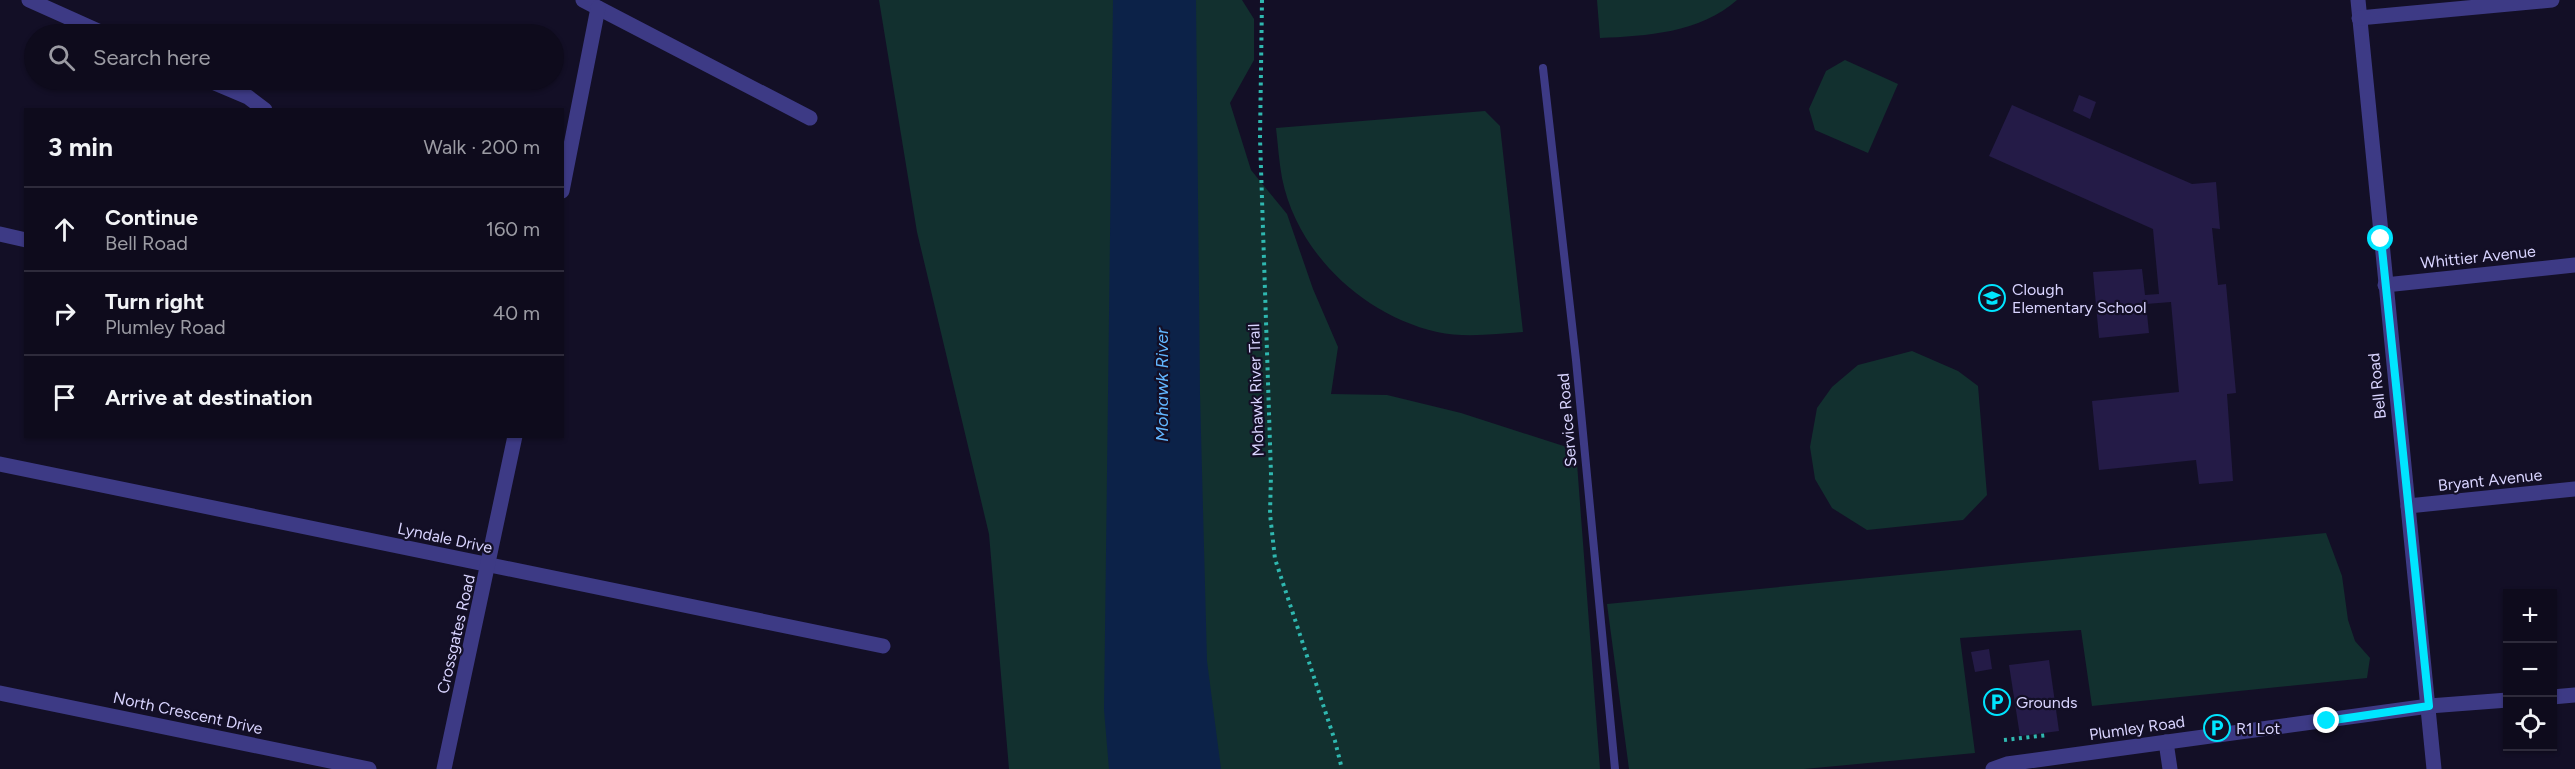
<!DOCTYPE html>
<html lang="en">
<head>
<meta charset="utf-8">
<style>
  :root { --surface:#0e0b1c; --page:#1c1929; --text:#f1f3f6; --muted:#9b9ba3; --line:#2e2b3b }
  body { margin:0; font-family:Figtree,sans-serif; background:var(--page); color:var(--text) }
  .controls { position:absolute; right:18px; bottom:18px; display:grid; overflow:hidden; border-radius:0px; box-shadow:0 2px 4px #0004 }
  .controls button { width:54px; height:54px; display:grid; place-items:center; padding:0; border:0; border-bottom:2px solid var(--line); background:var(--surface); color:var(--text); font:30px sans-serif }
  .stop { position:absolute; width:18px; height:18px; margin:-14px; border:4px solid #00e5ff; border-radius:50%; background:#fff }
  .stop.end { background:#00e5ff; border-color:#fff; box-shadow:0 2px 6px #0008 }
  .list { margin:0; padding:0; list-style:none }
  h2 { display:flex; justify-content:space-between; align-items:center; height:78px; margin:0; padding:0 24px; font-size:26px }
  h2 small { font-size:20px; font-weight:400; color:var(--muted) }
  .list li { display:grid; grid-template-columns:39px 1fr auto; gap:18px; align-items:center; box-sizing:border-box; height:84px; padding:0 24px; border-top:2px solid var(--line) }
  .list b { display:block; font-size:22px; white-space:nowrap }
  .list p { margin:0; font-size:20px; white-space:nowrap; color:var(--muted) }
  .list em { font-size:20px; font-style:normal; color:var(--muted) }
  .icon { flex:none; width:33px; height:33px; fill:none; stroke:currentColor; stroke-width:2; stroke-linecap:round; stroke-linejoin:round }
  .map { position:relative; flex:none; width:2575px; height:769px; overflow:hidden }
  .search { position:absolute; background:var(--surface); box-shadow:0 2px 4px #0004; left:24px; top:24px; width:540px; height:66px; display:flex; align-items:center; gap:15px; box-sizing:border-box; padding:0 21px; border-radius:33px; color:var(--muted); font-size:22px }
  .panel { position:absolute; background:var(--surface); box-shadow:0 2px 4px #0004; left:24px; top:108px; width:540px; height:330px; border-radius:0px }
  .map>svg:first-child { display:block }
  .green { fill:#12302f }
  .water { fill:#0c2248 }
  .building { fill:#241b47 }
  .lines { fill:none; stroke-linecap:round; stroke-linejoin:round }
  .path { stroke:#2fb8b0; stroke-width:4; stroke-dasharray:3 4.5; stroke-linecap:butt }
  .lane { stroke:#3d3a85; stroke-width:8 }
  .street { stroke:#3d3a85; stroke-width:15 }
  .route { stroke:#00e5ff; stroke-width:8 }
  .labels { text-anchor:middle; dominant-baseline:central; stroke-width:4.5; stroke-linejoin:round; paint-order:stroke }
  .street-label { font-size:16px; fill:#d9d4ff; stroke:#130f26 }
  .poi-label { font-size:16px; fill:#d9d4ff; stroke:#130f26; text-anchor:start }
  .water-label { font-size:18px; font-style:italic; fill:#62b6ff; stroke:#130f26 }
</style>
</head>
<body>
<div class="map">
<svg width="2575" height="769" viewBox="0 0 2575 769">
  <rect width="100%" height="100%" fill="#130f26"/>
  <!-- green -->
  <g class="green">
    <polygon points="879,0 1242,0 1254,19 1254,60 1230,103 1251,170 1287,214 1313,289 1338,347 1331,394 1387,395 1461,413 1576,450 1600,769 1009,769 989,534 917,232"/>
    <path d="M1597 0H1737C1700 33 1646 36 1600 38Z"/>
    <polygon points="1845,60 1898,84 1868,153 1815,130 1809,109 1826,71"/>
    <path d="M1485 111 1500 126 1523 332C1495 334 1464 338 1437 332 1363 315 1297 253 1282 178 1279 162 1278 145 1276 128Z"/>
    <polygon points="1912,351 1958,371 1978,386 1987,495 1963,520 1867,530 1832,508 1815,479 1810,447 1817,408 1832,387 1858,365"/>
    <polygon points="2326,533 2342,576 2348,620 2355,641 2370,658 2367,678 2092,706 2081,630 1960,638 1975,753 1804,769 1629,769 1607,604"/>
  </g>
  <!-- water -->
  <polygon class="water" points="1113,0 1196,0 1200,395 1207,661 1221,769 1109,769 1104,710"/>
  <!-- building -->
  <g class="building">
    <polygon points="2079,95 2096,102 2090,119 2073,111"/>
    <polygon points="2012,105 2192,184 2216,182 2220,229 2212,228 2218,285 2226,284 2236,393 2227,394 2233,481 2199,484 2196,460 2099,470 2092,401 2179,392 2171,302 2146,304 2149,333 2099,338 2093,272 2142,269 2145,295 2159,294 2153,229 1989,156"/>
    <polygon points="1989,649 1992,669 1975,672 1971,652"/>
    <polygon points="2049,660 2059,731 2020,736 2009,665"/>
  </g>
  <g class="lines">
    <!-- path -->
    <g class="path">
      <polyline points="1262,0 1260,138 1271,474 1270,514 1275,559 1335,741 1342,769"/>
      <polyline points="2004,740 2048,735"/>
    </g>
    <!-- lane -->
    <polyline class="lane" points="1543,68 1576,360 1615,769"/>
    <!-- street -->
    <g class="street">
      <polyline points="29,0 105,34"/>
      <polyline points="583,0 810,118"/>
      <polyline points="2358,0 2434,769"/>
      <polyline points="2359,18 2552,0"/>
      <polyline points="208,80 248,97 265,110"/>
      <polyline points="562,191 598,8"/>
      <polyline points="0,234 26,240"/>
      <polyline points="2385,285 2575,265"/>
      <polyline points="0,464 883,646"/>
      <polyline points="2408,506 2575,489"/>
      <polyline points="0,693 369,769"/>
      <polyline points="2552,697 2575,695"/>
      <polyline points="2166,742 2170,769"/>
      <polyline points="444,769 515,436"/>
      <polyline points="1993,769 2007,764 2429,706 2508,700"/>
    </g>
  </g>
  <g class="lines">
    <!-- route -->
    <polyline class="route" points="2327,721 2429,706 2381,239"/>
  </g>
  <!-- icons -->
  <defs>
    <symbol id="school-ring" viewBox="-11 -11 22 22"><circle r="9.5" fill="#130f26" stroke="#00e5ff" stroke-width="1.5"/><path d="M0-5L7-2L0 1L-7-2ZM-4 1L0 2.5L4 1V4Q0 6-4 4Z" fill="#00e5ff"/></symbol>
    <symbol id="parking-ring" viewBox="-11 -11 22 22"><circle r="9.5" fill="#130f26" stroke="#00e5ff" stroke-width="1.5"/><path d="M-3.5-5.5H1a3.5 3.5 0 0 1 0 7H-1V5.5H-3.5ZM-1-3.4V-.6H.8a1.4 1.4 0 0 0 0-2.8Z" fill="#00e5ff"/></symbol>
  </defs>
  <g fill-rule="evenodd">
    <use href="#school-ring" x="1977" y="283" width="30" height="30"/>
    <use href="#parking-ring" x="1982" y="687" width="30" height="30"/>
    <use href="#parking-ring" x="2202" y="713" width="30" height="30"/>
  </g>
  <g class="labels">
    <!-- street labels -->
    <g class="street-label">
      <text transform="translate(2478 257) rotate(-6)">Whittier Avenue</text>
      <text transform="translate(2377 386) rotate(-96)">Bell Road</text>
      <text transform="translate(1256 390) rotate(-92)">Mohawk River Trail</text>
      <text transform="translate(1567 420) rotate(-95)">Service Road</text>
      <text transform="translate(2490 480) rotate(-6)">Bryant Avenue</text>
      <text transform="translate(445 538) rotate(12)">Lyndale Drive</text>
      <text transform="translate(456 634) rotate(-77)">Crossgates Road</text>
      <text transform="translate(188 713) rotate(12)">North Crescent Drive</text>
      <text transform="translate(2137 728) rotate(-8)">Plumley Road</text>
    </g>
    <!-- poi labels -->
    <g class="poi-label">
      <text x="2012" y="289">Clough<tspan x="2012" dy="18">Elementary School</tspan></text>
      <text x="2016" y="702">Grounds</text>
      <text x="2236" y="728">R1 Lot</text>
    </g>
    <!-- water labels -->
    <g class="water-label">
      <text transform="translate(1162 385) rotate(-90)">Mohawk River</text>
    </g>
  </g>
</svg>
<div class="controls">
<button>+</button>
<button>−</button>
<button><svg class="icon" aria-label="locate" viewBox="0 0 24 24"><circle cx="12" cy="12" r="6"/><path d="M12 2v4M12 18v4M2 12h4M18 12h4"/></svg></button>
</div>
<div class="stop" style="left:2381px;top:239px"></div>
<div class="stop end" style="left:2327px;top:721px"></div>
<div class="search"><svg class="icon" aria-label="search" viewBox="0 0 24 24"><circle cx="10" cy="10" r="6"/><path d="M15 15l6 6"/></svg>Search here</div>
<section class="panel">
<h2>3 min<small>Walk · 200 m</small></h2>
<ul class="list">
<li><svg class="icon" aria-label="ahead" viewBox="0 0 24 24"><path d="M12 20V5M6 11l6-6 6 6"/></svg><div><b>Continue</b><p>Bell Road</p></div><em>160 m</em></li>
<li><svg class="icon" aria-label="right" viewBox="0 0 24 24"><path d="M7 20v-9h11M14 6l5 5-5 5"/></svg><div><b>Turn right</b><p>Plumley Road</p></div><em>40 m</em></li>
<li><svg class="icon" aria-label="arrive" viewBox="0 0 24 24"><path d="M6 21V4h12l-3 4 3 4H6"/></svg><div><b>Arrive at destination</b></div></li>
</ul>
</section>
</div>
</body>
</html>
